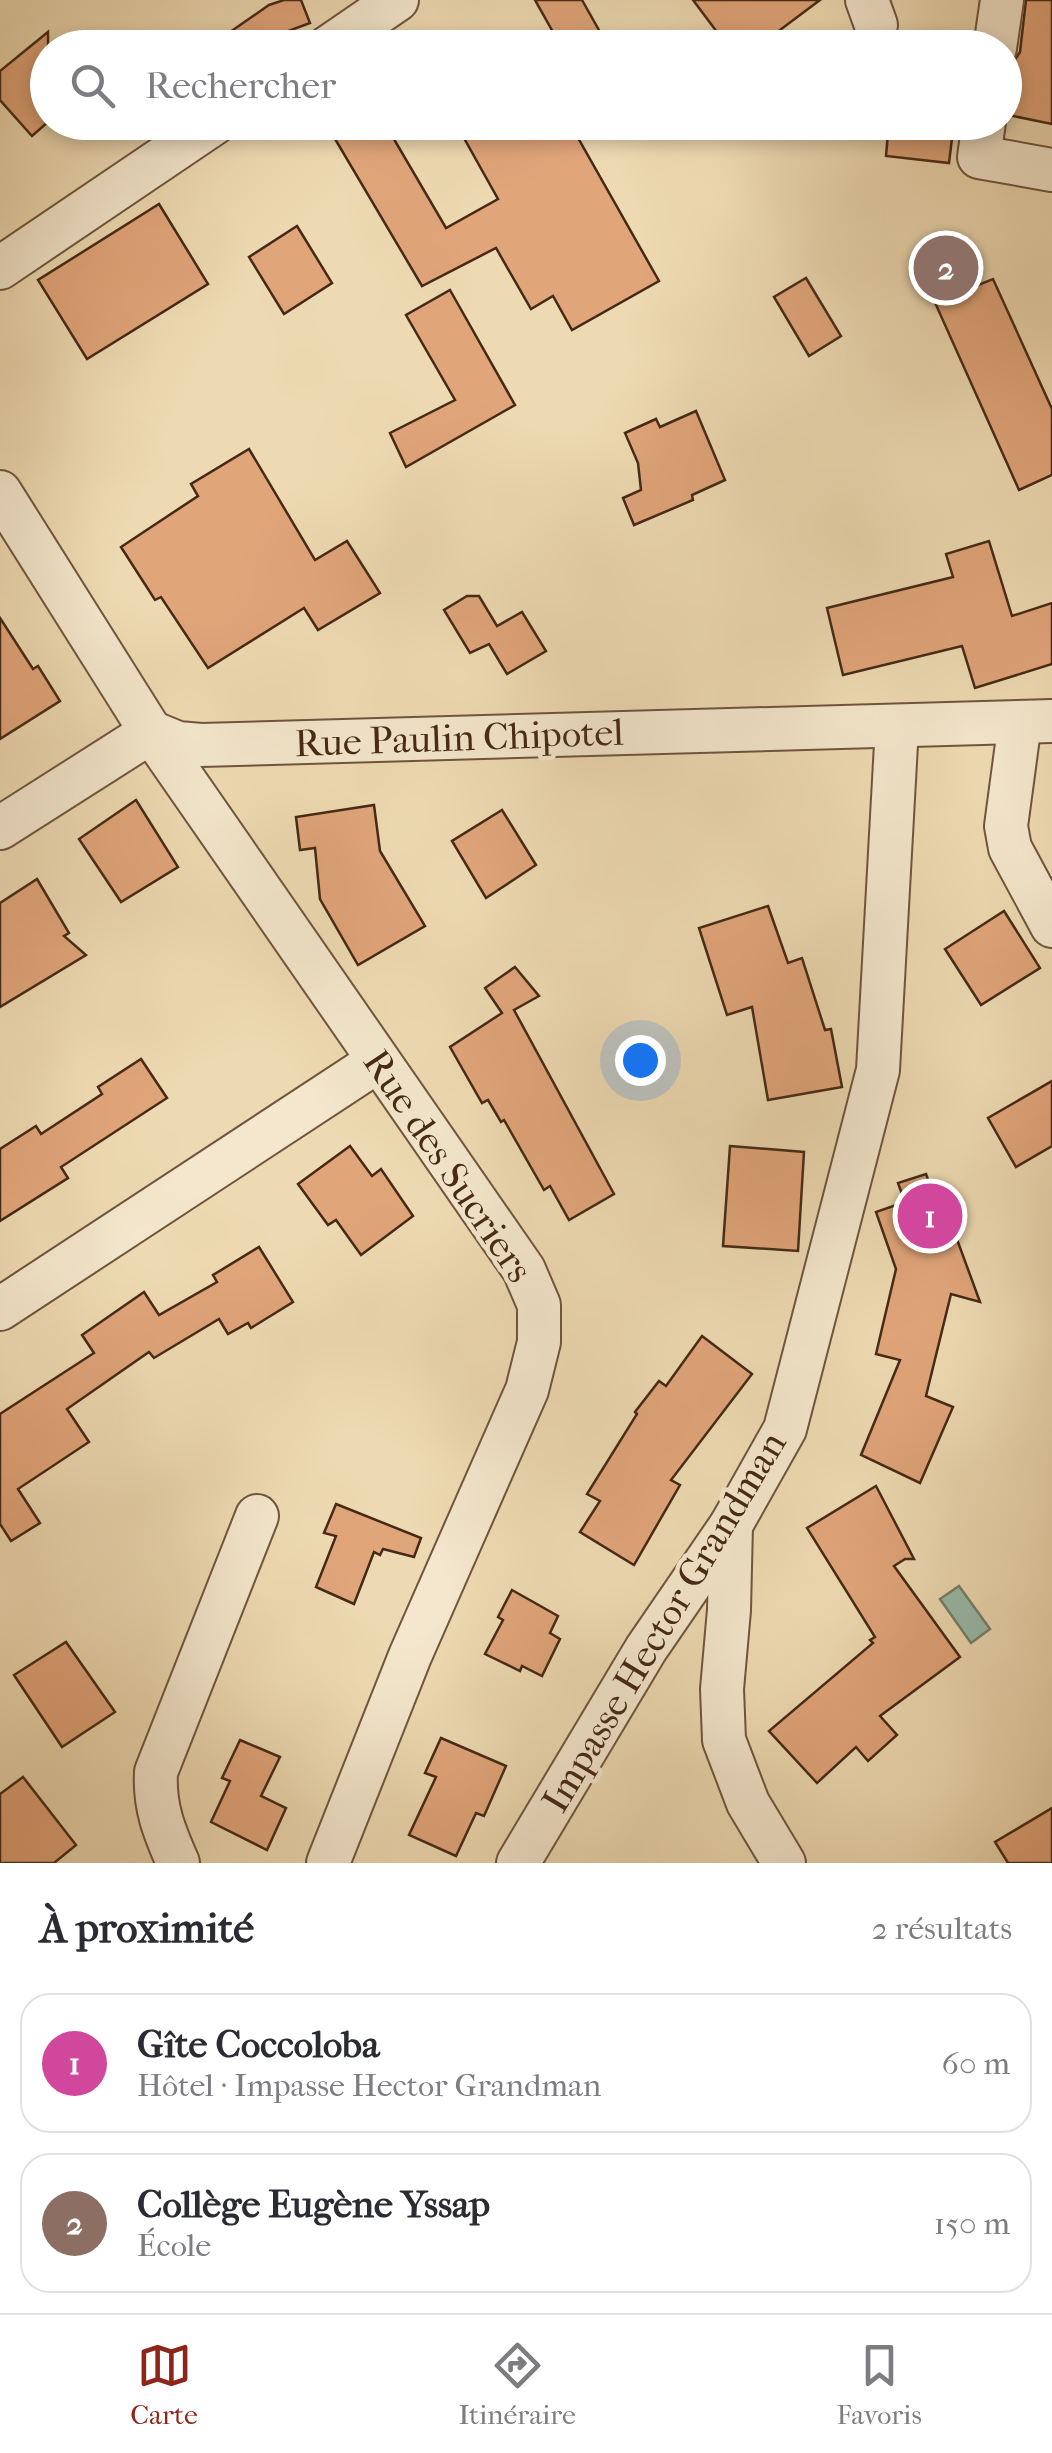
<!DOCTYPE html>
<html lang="fr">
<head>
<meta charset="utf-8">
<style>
  :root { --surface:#fff; --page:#f7f7f7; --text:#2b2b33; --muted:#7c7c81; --line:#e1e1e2; --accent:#8f2418 }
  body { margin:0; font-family:"IM FELL French Canon",serif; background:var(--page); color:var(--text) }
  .you { position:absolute; left:640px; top:1060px; width:35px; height:35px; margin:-25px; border:8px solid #fff; border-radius:50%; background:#1a73e8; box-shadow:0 0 0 15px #1a73e833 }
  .badge { display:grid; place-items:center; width:65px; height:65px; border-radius:50%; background:var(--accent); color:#fff; font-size:32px; font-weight:700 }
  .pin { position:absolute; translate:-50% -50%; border:5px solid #fff; box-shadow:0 2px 10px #0006 }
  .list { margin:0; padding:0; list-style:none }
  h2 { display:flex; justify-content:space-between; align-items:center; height:130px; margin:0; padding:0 40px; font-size:42px }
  h2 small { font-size:32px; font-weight:400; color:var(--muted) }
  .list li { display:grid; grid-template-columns:65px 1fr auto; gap:30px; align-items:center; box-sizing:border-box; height:140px; margin:0 20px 20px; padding:0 20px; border:2px solid var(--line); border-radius:30px }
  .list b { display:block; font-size:38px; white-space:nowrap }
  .list p { margin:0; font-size:32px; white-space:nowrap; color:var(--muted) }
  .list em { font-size:32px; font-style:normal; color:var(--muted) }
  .icon { flex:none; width:55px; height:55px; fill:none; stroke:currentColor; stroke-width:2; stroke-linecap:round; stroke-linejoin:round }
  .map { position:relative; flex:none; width:1052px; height:1863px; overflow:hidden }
  .search { position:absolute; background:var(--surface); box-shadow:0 5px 15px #0003; left:30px; right:30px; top:30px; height:110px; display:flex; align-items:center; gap:25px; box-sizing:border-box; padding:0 35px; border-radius:55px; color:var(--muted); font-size:38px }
  .sheet { height:450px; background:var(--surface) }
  nav { display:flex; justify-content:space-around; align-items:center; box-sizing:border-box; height:140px; border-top:2px solid var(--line); background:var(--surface); font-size:28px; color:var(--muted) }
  nav a { display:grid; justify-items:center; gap:5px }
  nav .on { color:var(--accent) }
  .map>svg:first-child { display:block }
  .water { fill:#9ba; stroke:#77816f; stroke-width:2.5 }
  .building { fill:#e1a57a; stroke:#452916; stroke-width:2.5 }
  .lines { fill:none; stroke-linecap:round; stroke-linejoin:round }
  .minor-casing { stroke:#6f553d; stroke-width:46 }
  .minor { stroke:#f4e7cd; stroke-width:42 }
  .labels { text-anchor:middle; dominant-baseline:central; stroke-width:9; stroke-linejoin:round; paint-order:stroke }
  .street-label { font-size:38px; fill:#452916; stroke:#f4e7cd }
</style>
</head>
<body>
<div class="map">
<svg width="1052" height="1863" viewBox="0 0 1052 1863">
  <rect width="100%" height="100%" fill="#eedab2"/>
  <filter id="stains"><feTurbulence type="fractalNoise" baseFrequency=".002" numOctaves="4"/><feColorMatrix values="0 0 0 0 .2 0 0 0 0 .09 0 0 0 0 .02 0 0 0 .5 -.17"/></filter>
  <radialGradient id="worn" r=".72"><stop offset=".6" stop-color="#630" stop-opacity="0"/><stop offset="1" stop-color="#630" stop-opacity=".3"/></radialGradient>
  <!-- water -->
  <polygon class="water" points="959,1586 990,1629 971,1643 940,1599"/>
  <!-- building -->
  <g class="building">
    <polygon points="284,0 301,0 310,23 243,48 207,48 269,5"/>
    <polygon points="535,0 582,0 609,48 562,48"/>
    <polygon points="693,0 820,0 756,48 729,48"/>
    <polygon points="1026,0 1052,0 1052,124 1008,115 1004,109 1010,67 1020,52"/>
    <polygon points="48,32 48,122 32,136 0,100 0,71"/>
    <polygon points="325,122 384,122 446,228 498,199 455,122 569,122 659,281 572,330 553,296 531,309 496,248 422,286"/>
    <polygon points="889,122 954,122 949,163 886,156"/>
    <polygon points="159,204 208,284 87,359 38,280"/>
    <polygon points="297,226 332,283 284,314 249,257"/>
    <polygon points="968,269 976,286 993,279 1052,409 1052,475 1019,490 928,287"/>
    <polygon points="806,278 841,336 809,356 774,297"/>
    <polygon points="450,290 515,405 406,467 390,433 455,400 406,315"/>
    <polygon points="696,411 725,480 692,495 693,500 634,525 623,498 641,490 638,463 625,433 656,419 660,427"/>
    <polygon points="249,449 315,560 347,541 380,593 318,630 304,608 208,668 161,597 155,600 121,547 198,496 191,484"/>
    <polygon points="989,541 1012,616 1052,603 1052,664 975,688 962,646 843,675 827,608 953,577 946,554"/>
    <polygon points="467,596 479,596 497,626 522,612 546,651 507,674 489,644 470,653 444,610"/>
    <polygon points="0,618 33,669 38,666 60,701 0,739"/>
    <polygon points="136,800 178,867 121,902 79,839"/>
    <polygon points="374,805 380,851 425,926 358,965 320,899 315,848 300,850 296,817"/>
    <polygon points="502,810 536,865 486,898 452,841"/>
    <polygon points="37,879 69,933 64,936 86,955 0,1007 0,903"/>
    <polygon points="768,906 788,963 802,958 825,1030 831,1029 842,1087 768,1100 752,1007 727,1015 699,928"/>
    <polygon points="1004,911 1040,968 981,1005 945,949"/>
    <polygon points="515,967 539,996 514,1010 614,1194 569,1220 550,1186 544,1190 504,1120 501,1122 488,1100 482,1103 450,1047 502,1013 485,988"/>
    <polygon points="141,1059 167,1098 61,1167 68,1178 0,1221 0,1149 36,1126 41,1134 102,1094 98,1087"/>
    <polygon points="1052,1081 1052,1146 1016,1167 988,1118"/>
    <polygon points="350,1146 372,1176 381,1169 413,1216 361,1255 336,1220 328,1225 298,1184"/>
    <polygon points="730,1146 804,1152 798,1251 723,1246"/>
    <polygon points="926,1174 945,1225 951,1223 980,1302 951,1294 926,1396 953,1407 920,1483 861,1455 900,1360 876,1354 896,1269 876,1212 905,1202 898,1183"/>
    <polygon points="259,1247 293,1302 251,1328 248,1323 228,1334 219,1319 154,1358 149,1352 67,1409 89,1442 18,1489 40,1523 11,1541 0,1524 0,1414 94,1353 82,1335 144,1292 159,1315 217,1282 213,1275"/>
    <polygon points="702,1336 752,1374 671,1480 680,1485 634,1565 580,1532 600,1501 587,1494 637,1414 635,1412 659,1381 666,1386"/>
    <polygon points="876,1486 914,1559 905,1559 894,1566 960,1657 880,1716 897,1735 868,1761 856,1747 817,1783 769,1731 873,1643 870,1640 875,1637 807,1528"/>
    <polygon points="336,1504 421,1538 414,1557 383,1549 380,1555 374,1552 354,1604 316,1587 336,1536 324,1533"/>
    <polygon points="512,1590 558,1616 550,1633 560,1639 542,1676 522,1666 520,1671 485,1654 503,1620 498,1617"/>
    <polygon points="66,1642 115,1712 62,1747 14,1675"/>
    <polygon points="441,1738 506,1766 484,1816 476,1813 456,1856 409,1835 436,1777 425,1773"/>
    <polygon points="240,1740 280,1757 261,1796 286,1808 267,1850 211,1822 230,1781 222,1778"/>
    <polygon points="23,1777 76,1845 54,1863 0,1863 0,1794"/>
    <polygon points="1052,1808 1052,1863 1008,1863 995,1842"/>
  </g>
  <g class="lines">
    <defs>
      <g id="minor">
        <polyline points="867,0 876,25"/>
        <polyline points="327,48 397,0"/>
        <polyline points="995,48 1002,0"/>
        <polyline points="984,122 979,157 1052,170"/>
        <polyline points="0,268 216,122"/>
        <polyline points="0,492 151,732 524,1270 539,1305 539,1342 527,1390 410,1656 328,1863"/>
        <polyline points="1020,722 1006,826 1010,848 1052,926"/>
        <polyline points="151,732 178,743 201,745 1052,721"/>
        <polyline points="0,828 151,732"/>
        <polyline points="0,1309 378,1061"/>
        <polyline points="731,1525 729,1610 722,1689 724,1740 748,1803 784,1863"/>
        <path d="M178 1863C164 1831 154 1807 156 1772L257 1516"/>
        <polyline points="518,1863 646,1649 731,1525 785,1429 878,1070 897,726"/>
      </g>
    </defs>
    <!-- minor casing -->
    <use href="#minor" class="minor-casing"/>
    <!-- minor -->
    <use href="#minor" class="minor"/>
  </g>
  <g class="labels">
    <!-- street labels -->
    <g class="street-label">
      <text transform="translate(459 738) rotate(-2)">Rue Paulin Chipotel</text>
      <text transform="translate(448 1166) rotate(56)">Rue des Sucriers</text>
      <text transform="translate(664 1622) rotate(-59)">Impasse Hector Grandman</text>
    </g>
  </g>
  <rect width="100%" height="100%" filter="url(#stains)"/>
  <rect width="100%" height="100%" fill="url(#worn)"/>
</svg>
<div class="you"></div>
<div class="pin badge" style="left:930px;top:1216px;background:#d1479c">1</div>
<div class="pin badge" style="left:946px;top:268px;background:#8d6e63">2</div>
<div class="search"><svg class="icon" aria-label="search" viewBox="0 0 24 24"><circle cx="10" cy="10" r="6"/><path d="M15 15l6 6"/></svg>Rechercher</div>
</div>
<section class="sheet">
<h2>À proximité<small>2 résultats</small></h2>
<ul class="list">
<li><span class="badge" style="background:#d1479c">1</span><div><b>Gîte Coccoloba</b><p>Hôtel · Impasse Hector Grandman</p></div><em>60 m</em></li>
<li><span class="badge" style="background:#8d6e63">2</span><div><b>Collège Eugène Yssap</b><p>École</p></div><em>150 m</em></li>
</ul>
</section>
<nav>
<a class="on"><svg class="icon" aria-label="map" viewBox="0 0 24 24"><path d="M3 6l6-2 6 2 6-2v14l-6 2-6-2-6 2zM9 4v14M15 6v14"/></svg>Carte</a>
<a><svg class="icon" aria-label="directions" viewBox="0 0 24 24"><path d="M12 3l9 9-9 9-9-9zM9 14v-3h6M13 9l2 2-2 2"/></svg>Itinéraire</a>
<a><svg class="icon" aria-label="saved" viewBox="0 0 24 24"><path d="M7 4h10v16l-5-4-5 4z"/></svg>Favoris</a>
</nav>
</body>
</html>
